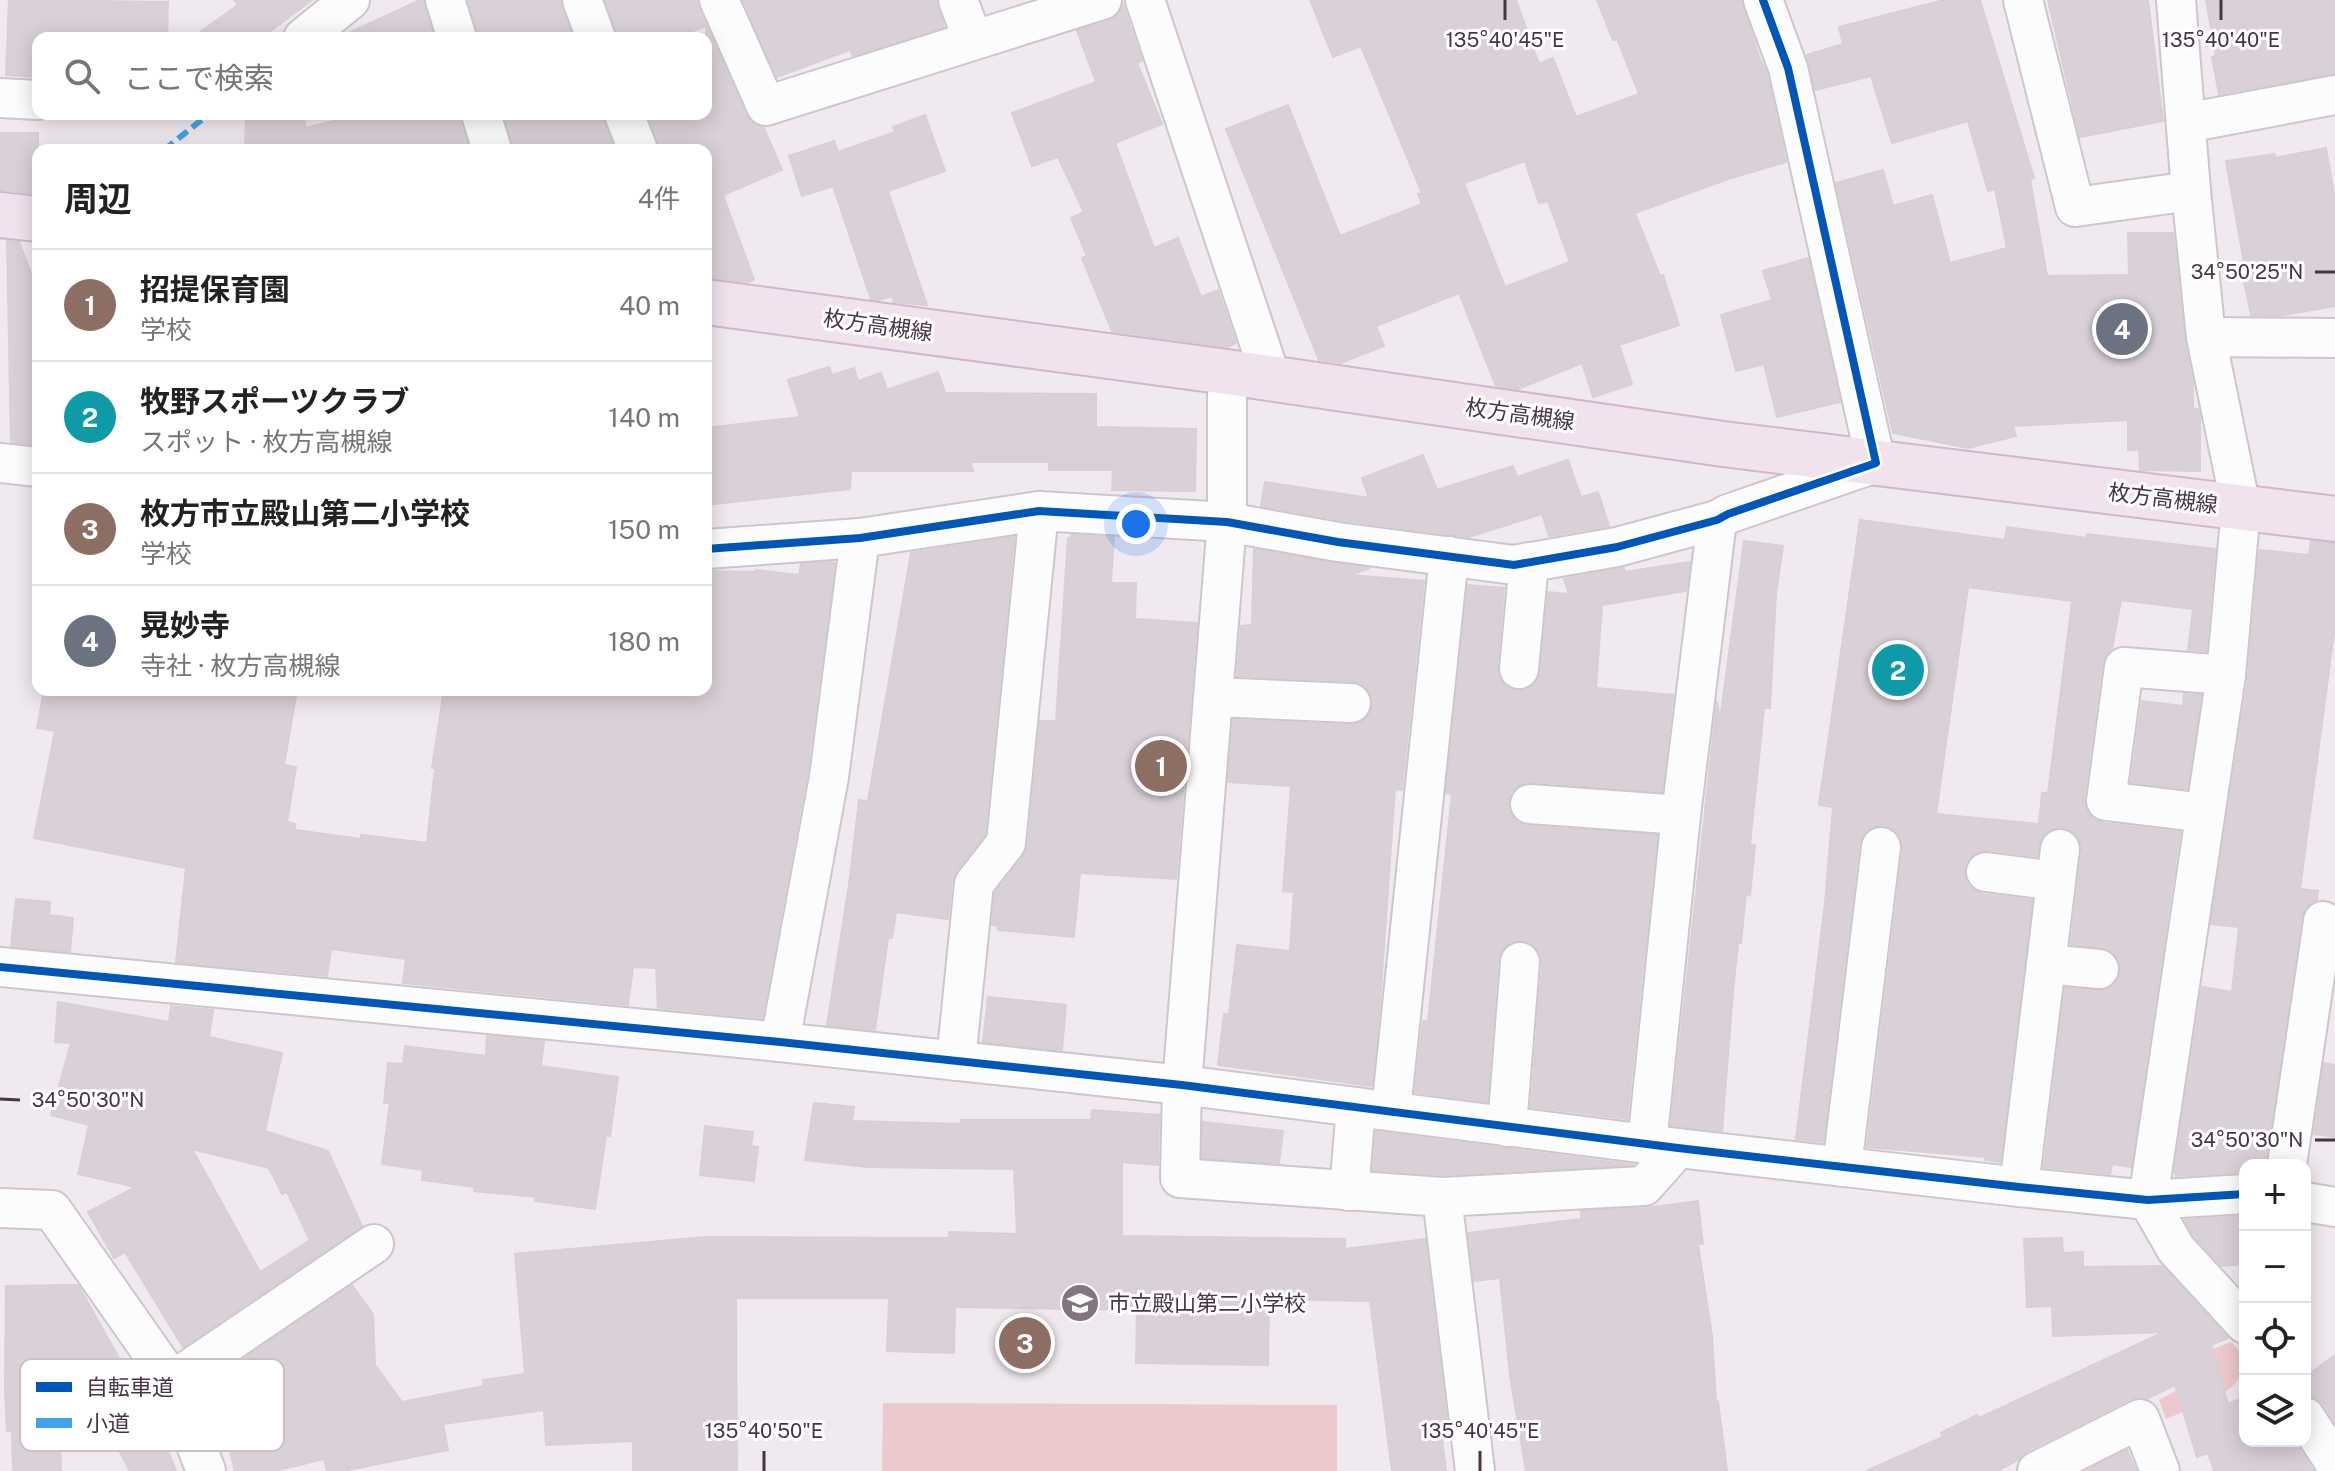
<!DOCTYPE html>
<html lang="ja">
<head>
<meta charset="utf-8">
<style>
  :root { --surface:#fff; --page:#f6f6f6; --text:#222; --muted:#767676; --line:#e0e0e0; --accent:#827480 }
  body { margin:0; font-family:"Public Sans","Noto Sans JP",sans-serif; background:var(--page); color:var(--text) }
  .controls { position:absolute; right:24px; bottom:24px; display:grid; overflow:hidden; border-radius:16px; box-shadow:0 4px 20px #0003 }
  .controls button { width:72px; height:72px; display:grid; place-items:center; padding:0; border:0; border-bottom:2px solid var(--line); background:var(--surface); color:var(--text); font:40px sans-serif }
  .you { position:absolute; left:1136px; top:524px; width:28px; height:28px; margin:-20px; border:6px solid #fff; border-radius:50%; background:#1a73e8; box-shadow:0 0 0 12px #1a73e833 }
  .badge { display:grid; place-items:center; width:52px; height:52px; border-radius:50%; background:var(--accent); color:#fff; font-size:26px; font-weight:700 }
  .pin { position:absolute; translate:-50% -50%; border:4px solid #fff; box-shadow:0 2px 8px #0006 }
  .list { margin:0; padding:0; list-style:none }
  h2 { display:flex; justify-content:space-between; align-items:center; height:104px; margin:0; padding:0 32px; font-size:34px }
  h2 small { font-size:26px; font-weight:400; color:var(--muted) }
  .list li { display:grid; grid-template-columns:52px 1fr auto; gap:24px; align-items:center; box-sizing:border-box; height:112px; padding:0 32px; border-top:2px solid var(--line) }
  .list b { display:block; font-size:30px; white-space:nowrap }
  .list p { margin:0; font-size:26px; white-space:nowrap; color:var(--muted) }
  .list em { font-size:26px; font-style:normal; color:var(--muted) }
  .icon { flex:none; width:44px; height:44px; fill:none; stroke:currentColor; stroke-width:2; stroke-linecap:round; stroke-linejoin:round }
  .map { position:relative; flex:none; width:2335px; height:1471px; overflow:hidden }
  .search { position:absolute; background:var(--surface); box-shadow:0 4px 20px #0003; left:32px; top:32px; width:680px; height:88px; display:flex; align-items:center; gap:20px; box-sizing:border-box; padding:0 28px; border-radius:16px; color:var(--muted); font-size:30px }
  .panel { position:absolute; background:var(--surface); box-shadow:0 4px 20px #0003; left:32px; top:144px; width:680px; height:552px; border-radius:16px }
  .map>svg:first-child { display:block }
  .green { fill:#ecc9cc }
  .building { fill:#dad1d8; stroke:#d8cfd7; stroke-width:2; fill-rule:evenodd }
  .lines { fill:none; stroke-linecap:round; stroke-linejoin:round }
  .street-casing { stroke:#cec6cd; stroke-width:42 }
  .primary-casing { stroke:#d3b6cd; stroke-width:48 }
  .street { stroke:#fdfcfd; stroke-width:38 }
  .primary { stroke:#f1e3ee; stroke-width:44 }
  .quiet { stroke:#3fa3ec; stroke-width:6; stroke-dasharray:12 6; stroke-linecap:butt }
  .cycleway-casing { stroke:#fff; stroke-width:13 }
  .cycleway { stroke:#0057b8; stroke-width:8 }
  .ticks { fill:none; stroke:#463544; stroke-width:3 }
  .labels { text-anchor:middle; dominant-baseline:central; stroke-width:6; stroke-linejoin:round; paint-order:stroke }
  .street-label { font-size:22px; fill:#463544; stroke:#fff }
  .poi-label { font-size:22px; fill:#463544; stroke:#fff; text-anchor:start }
  .key { fill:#fff; stroke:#c8c2c7; stroke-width:2 }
  .key-label { font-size:22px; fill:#463544 }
  .ticks-label { font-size:20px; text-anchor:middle; fill:#463544; stroke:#fff; stroke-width:6; stroke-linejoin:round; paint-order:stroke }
</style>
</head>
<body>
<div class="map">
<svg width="2335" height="1471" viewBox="0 0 2335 1471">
  <rect width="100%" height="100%" fill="#f0e9ef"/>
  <!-- green -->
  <g class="green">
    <path d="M2231 1342 2245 1356C2245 1396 2197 1405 2166 1419L2159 1400 2177 1390 2165 1363 2198 1355Z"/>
    <polygon points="883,1403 1337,1405 1337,1471 882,1471"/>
  </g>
  <!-- building -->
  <g class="building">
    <polygon points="9,0 168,2 167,38 38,38 38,77 6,75"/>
    <polygon points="234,0 312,0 261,38 192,38 238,5"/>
    <polygon points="420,0 424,0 434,38 338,38"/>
    <polygon points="468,0 561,0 573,38 478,38"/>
    <polygon points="605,0 697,0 699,9 746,115 753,124 764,128 782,170 723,195 754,280 748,282 706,278 706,150 659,150 648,114 706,114 706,26 675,38 617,38"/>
    <polygon points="743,0 937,0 944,27 853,56 850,50 777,77"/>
    <path d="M1310 0H1516L1539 64 1553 58 1576 117 1639 94 1617 39 1613 40 1597 0H1742L1759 57 1767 74 1786 162 1728 179 1635 213 1660 276 1663 275 1679 325 1619 345 1632 384 1593 397 1582 363 1518 389 1496 386 1459 293 1376 326 1384 346 1341 363 1319 360 1226 129 1288 105 1340 236 1422 204 1418 194 1422 193 1361 46 1333 57ZM1525 161 1539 203 1548 201 1570 262 1505 287 1464 183Z"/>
    <polygon points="1944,0 1980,0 2034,178 2030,179 2047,276 2129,275 2128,233 2173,233 2185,343 2193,384 2193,409 2198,409 2200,419 2200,471 2140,470 2139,450 2128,450 2128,420 2013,426 2016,436 1968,448 1893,433 1836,183 1883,170 1893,206 1932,195 1950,263 2007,248 1995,189 1988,191 1968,121 1892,143 1871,76 1815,90 1807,55 1843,44 1839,27"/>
    <polygon points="2048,0 2148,0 2163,121 2080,137"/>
    <polygon points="2206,0 2335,0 2335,74 2219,94 2212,57 2216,56"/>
    <polygon points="1123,5 1142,61 1137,63 1162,124 1115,143 1154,248 1178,238 1201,297 1218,290 1236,343 1227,347 1112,331 1082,258 1087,256 1071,218 1084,212 1058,157 1032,166 1012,113 1096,82 1077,31 1109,21 1119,14"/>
    <polygon points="246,114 303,114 306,128 361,114 460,114 469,150 245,150"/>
    <polygon points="504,114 603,114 614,149 513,150"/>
    <polygon points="925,115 945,171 888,191 927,305 894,302 892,296 879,300 871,299 833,186 802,196 789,156 834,141 838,152 895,132 893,127"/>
    <polygon points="1,133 38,133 38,194 0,190"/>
    <polygon points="2326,148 2335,200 2335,306 2279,316 2251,315 2244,281 2247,280 2226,161 2274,154 2275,158"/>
    <polygon points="7,241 19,242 38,291 38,445 11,442"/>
    <polygon points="1808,258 1840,402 1777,417 1764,364 1736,371 1721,315 1772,300 1763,271"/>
    <polygon points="829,367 832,375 854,368 858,381 881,373 887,390 938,372 945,393 1096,394 1096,427 1196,429 1195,491 1112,490 1113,470 1049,470 1049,462 970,462 973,471 851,471 850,489 706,505 706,428 800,417 788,380"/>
    <polygon points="1423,455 1437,490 1513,466 1517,477 1568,460 1581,497 1598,492 1609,526 1549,536 1542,514 1469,537 1341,520 1261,506 1265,482 1369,498 1362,478"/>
    <path d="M1860 520 2005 540 2007 527 2087 538V534L2215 549 2206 651 2188 650 2193 609 2121 600 2112 649 2106 655 2102 664 2084 798 2086 810 2093 819 2103 823 2180 832 2131 1167 2112 1164 2110 1174 2044 1167 2065 988 2107 989 2116 982 2121 970 2119 959 2111 951 2071 944 2082 851 2080 840 2074 832 2062 827 2051 829 2043 835 2037 856 1989 850 1978 852 1969 858 1964 868 1966 881 1973 890 1983 894 2032 900 2000 1162 1985 1160 1986 1157 1867 1147 1903 850 1901 839 1895 830 1883 825 1873 827 1864 833 1859 844 1823 1142 1796 1139 1825 903 1833 807 1819 805ZM1968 587 2072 601 2048 793H2042L2039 824 1936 814Z"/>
    <polygon points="1071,535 1114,537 1111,583 1136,583 1135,619 1197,623 1176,879 1080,873 1074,937 998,930 998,926 992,925 995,893 1023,857 1028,845 1040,721 1056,721 1068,538 1071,539"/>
    <polygon points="1014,537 985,834 956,871 952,882 948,919 896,912 892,938 888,938 875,1030 827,1025 849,885 859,800 868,801 911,553"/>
    <polygon points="1744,541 1783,546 1776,593 1770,708 1764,708 1750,845 1755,845 1750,895 1746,894 1741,943 1738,943 1733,991 1722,1131 1671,1125 1717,701 1720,721"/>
    <polygon points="2311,541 2335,543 2335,625 2300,889 2318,891 2317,900 2306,907 2301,918 2266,1165 2245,1165 2245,1172 2176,1176 2174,1172 2202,987 2232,992 2239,927 2211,924 2248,678 2259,555 2260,550 2309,555"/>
    <polygon points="1254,549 1370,568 1350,575 1424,581 1402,790 1395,789 1380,1002 1372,1086 1218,1065 1224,1014 1229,1015 1237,945 1290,951 1294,892 1283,891 1291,786 1228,782 1233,720 1351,725 1360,723 1369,715 1373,705 1370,692 1363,685 1353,681 1237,676 1241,626 1252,625"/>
    <polygon points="828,562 835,563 807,774 762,1018 658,1008 656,968 633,967 628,1005 403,983 406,959 331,949 327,976 176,962 186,868 34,838 55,731 37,728 44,690 297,690 284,765 296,767 287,822 295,824 295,830 361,839 361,835 427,843 435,768 432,768 444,690 706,690 706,571 755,572 755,570 799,575 801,564"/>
    <polygon points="1690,562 1686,591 1602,605 1596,688 1673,695 1662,792 1531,782 1520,785 1511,792 1508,802 1511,814 1518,823 1528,826 1657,835 1627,1119 1531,1107 1542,964 1539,952 1532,944 1522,940 1510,943 1502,950 1498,960 1487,1102 1415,1092 1423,1021 1428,1021 1452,794 1446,793 1468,585 1504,588 1497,668 1499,679 1506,686 1518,691 1529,689 1537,681 1541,671 1548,592 1569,594 1564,579 1624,568 1625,572"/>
    <polygon points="2184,694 2201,695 2187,789 2131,782 2142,701 2183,706"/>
    <polygon points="16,899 50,902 49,915 73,918 70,952 11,946"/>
    <polygon points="988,997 1066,1005 1062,1050 983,1042"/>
    <path d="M58 1002 169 1022 171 1006 213 1010 209 1037 282 1053 265 1131 328 1151 362 1226 183 1347 125 1252 114 1258 88 1212 136 1187 78 1174 89 1125 51 1115 71 1043 55 1042ZM192 1149 269 1168 282 1194 287 1192 310 1240 260 1272Z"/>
    <polygon points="487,1036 544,1041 541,1066 618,1077 610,1136 606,1135 595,1209 535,1201 536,1197 474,1191 475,1187 422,1180 423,1170 382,1164 390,1103 384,1103 388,1063 403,1064 405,1046 486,1056"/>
    <polygon points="2324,1063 2335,1065 2335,1137 2314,1134"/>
    <polygon points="814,1103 854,1107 852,1121 961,1124 961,1120 1091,1120 1092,1110 1159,1115 1158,1165 1122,1162 1122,1236 1345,1239 1345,1249 1425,1239 1448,1431 1441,1431 1446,1471 1392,1471 1370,1301 1269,1299 1268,1365 1136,1363 1137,1310 955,1307 954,1353 887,1351 889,1298 736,1298 737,1471 633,1471 633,1441 546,1445 544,1410 443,1424 448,1450 343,1471 327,1471 324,1459 274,1471 235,1471 229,1447 236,1445 203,1395 211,1390 207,1384 352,1285 373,1314 375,1365 402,1402 484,1386 483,1380 525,1374 515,1254 706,1237 949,1238 949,1232 1017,1234 1014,1169 867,1167 805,1160"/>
    <polygon points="1203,1122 1283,1131 1279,1163 1202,1158"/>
    <polygon points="705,1126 753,1132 751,1146 758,1147 754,1181 700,1175"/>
    <polygon points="1376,1132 1386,1133 1634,1165 1442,1175 1373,1170"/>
    <polygon points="1698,1201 1703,1244 1698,1244 1712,1336 1716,1401 1718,1401 1727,1471 1526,1471 1510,1376 1500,1278 1474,1281 1468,1233 1581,1219 1581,1211 1645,1208"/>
    <polygon points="2245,1216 2245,1264 2222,1266 2194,1236 2185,1220"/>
    <polygon points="2062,1238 2063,1253 2083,1252 2083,1267 2162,1266 2228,1338 2211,1345 2228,1404 2245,1397 2245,1441 2294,1441 2314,1471 2214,1471 2208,1453 2197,1457 2175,1385 2147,1399 2141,1397 2130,1399 2027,1451 2018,1460 1997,1471 1866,1471 1943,1437 1941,1433 1977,1415 1979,1418 2164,1332 2053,1336 2052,1306 2027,1307 2024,1239"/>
    <polygon points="78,1285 160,1431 176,1471 130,1471 106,1426 60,1428 61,1471 13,1471 12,1431 7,1431 5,1389 6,1286"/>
    <polygon points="2335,1355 2335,1423 2323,1404 2305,1392 2305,1377"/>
    <polygon points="2127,1450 2136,1471 2086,1471"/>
  </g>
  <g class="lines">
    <defs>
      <g id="street">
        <polyline points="445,0 457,38"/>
        <polyline points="582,0 596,38"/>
        <polyline points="719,0 766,106 1102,0"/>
        <polyline points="958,0 973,40"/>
        <polyline points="1145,0 1271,378"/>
        <polyline points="2023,0 2075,207 2191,191"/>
        <polyline points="2176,0 2191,191 2206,337 2241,508 2226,675 2148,1200 2176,1249 2245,1324"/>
        <polyline points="303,38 350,0"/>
        <polyline points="0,98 38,100"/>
        <polyline points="481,114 492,150"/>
        <polyline points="624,114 638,150"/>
        <polyline points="2186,123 2335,95"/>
        <polyline points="2206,337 2335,338"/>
        <polyline points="1227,372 1227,522 1182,1085 1180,1178 1442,1197"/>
        <polyline points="0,463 38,467"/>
        <polyline points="706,549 860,538 1039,511 1227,522 1338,542 1514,565 1617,547 1717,520 1728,514 1876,463 1788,68 1763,0"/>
        <polyline points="1519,669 1529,562"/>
        <polyline points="1213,697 1351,703"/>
        <polyline points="1530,804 1681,815"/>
        <polyline points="2205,813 2106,801 2124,667 2226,675"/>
        <polyline points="1986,872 2056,881"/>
        <polyline points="2046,964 2099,969"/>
        <polyline points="0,967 780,1042 1182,1085 1678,1148 2019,1187 2148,1200 2245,1194"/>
        <polyline points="780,1042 829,777 860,538"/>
        <polyline points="956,1061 974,884 1006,843 1039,511"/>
        <polyline points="1391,1111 1449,556"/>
        <polyline points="1507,1127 1520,962"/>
        <polyline points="1647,1144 1681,815 1717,520"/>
        <polyline points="2287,1165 2323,921"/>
        <polyline points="1842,1167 1881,847"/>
        <polyline points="2019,1187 2060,849"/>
        <polyline points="1349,1191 1356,1107"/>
        <polyline points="2305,1202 2335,1207"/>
        <polyline points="0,1208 52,1210 172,1381 206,1471"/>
        <polyline points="172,1381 374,1244"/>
        <polyline points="2305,1417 2335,1463"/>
        <polyline points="1475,1471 1442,1197 1644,1186 1678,1148"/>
        <polyline points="2037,1471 2140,1419 2160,1471"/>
      </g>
      <g id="primary">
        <polyline points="0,215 38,219"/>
        <polyline points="706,302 1227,372 1723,444 2335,519"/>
      </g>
    </defs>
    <!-- street casing -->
    <use href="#street" class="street-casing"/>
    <!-- primary casing -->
    <use href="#primary" class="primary-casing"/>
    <!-- street -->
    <use href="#street" class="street"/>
    <!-- primary -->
    <use href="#primary" class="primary"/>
    <!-- quiet -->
    <polyline class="quiet" points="164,150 209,114"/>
    <defs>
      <g id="cycleway">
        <polyline points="706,549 860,538 1039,511 1227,522 1338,542 1514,565 1617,547 1717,520 1728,514 1876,463 1788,68 1763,0"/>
        <polyline points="0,967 780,1042 1182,1085 1678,1148 2019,1187 2148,1200 2245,1194"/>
      </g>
    </defs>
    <!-- cycleway casing -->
    <use href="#cycleway" class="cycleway-casing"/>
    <!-- cycleway -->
    <use href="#cycleway" class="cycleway"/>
  </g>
  <!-- ticks -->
  <path class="ticks" d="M1505 20V0M2221 20V0M2315 272H2335M0 1099 20 1100M2315 1140H2335M764 1471V1451M1480 1471V1451"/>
  <!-- icons -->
  <defs>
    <symbol id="school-disc" viewBox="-11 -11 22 22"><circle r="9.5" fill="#827480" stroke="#fff"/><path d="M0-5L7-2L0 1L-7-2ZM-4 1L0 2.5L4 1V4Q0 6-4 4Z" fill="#fff"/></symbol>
  </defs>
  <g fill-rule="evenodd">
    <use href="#school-disc" x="1058" y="1281" width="44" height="44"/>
  </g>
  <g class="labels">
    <!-- street labels -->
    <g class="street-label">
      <text transform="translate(878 325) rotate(8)">枚方高槻線</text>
      <text transform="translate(1520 414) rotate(8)">枚方高槻線</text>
      <text transform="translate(2163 498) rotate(7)">枚方高槻線</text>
    </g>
    <!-- poi labels -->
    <g class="poi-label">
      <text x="1108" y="1303">市立殿山第二小学校</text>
    </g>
  </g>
  <!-- legend -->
  <rect x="20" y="1359" width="264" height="92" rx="12" class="key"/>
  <rect x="36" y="1382" width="36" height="10" fill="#0057b8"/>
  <rect x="36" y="1418" width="36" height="10" fill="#3fa3ec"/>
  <g class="key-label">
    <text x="86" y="1395">自転車道</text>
    <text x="86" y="1431">小道</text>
  </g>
  <g class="ticks-label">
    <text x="1505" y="47">135°40'45"E</text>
    <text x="2221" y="47">135°40'40"E</text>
    <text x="2247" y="279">34°50'25"N</text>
    <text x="88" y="1107">34°50'30"N</text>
    <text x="2247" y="1147">34°50'30"N</text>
    <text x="764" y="1438">135°40'50"E</text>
    <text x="1480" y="1438">135°40'45"E</text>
  </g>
</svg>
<div class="controls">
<button>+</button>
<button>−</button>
<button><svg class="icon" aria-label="locate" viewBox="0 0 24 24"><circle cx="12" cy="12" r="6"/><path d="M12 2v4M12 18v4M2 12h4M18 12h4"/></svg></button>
<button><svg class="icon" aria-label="layers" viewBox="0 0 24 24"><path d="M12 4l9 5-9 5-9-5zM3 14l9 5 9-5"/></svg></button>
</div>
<div class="you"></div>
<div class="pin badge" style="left:1161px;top:766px;background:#8d6e63">1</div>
<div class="pin badge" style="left:1898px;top:670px;background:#0f9aa8">2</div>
<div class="pin badge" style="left:1025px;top:1343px;background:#8d6e63">3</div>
<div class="pin badge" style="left:2122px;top:329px;background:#6b7280">4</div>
<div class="search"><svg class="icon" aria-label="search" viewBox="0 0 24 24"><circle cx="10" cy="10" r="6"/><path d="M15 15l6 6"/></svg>ここで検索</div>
<section class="panel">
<h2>周辺<small>4件</small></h2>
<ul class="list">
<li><span class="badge" style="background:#8d6e63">1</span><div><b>招提保育園</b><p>学校</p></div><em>40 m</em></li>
<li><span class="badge" style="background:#0f9aa8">2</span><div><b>牧野スポーツクラブ</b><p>スポット · 枚方高槻線</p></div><em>140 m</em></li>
<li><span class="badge" style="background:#8d6e63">3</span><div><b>枚方市立殿山第二小学校</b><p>学校</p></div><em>150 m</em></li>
<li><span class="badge" style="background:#6b7280">4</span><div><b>晃妙寺</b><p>寺社 · 枚方高槻線</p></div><em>180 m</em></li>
</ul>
</section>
</div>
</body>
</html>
